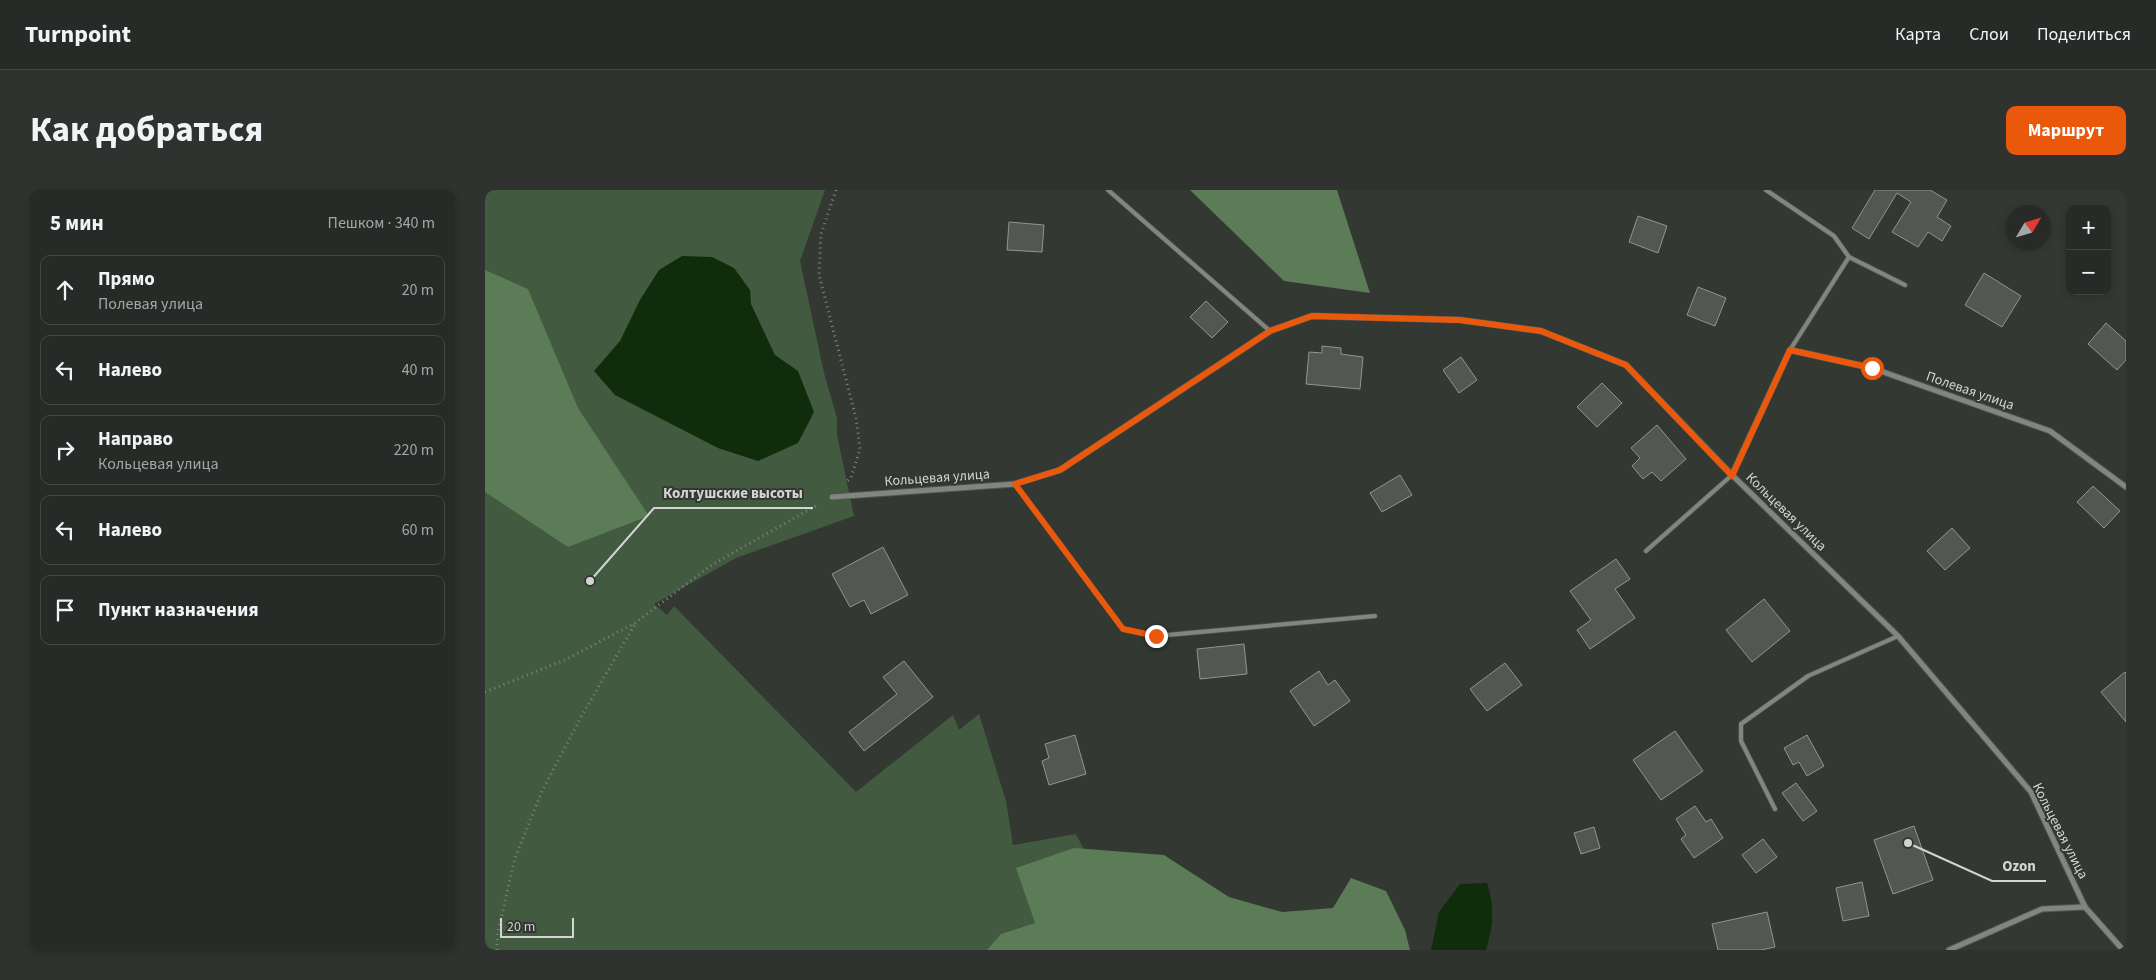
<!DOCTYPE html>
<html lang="ru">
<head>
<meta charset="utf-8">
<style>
  :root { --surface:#272a26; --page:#2f322e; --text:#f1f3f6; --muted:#a4a7a7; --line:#434643; --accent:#ea580c }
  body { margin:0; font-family:"Source Sans 3",sans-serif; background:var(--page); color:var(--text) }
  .controls { position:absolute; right:15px; top:15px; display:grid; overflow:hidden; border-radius:10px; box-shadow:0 2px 8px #0003 }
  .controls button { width:45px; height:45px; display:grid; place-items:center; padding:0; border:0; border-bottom:1px solid var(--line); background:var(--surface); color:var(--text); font:25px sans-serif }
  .compass { position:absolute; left:1521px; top:15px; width:45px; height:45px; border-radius:50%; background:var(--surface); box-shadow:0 2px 8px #0003; rotate:52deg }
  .scale { position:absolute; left:15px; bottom:12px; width:74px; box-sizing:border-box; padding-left:5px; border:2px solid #d2d5d2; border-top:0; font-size:14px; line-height:18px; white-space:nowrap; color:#d2d5d2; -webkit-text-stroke:4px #343833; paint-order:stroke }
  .stop { position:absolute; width:15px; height:15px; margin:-11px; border:4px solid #ea580c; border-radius:50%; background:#fff }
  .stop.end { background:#ea580c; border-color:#fff; box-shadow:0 1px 5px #0008 }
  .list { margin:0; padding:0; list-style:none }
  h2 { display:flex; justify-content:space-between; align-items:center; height:65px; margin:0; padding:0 20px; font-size:21px }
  h2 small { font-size:16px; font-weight:400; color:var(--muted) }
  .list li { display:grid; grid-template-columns:32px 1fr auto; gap:15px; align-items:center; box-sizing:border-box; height:70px; margin:0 10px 10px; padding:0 10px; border:1px solid var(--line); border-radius:10px }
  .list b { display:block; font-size:19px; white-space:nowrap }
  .list p { margin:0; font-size:16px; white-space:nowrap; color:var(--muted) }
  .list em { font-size:16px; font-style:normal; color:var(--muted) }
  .icon { flex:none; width:28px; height:28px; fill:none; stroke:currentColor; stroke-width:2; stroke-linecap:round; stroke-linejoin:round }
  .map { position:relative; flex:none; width:1641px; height:760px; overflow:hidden; border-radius:10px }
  header { display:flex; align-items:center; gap:30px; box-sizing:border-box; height:70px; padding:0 25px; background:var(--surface); border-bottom:1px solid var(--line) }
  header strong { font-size:24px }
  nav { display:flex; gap:28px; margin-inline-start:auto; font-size:18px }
  .intro { display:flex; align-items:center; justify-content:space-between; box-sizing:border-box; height:120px; padding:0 30px }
  h1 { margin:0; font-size:35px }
  .button { padding:12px 22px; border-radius:10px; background:var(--accent); color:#fff; font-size:18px; font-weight:700 }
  main { display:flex; gap:30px; padding:0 30px }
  aside { flex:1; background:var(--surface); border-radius:10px; box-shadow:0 2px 8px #0003 }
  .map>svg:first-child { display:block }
  .green { fill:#425a3f }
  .forest { fill:#5c7b57 }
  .water { fill:#0f2c0b }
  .building { fill:#525751; stroke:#90958f }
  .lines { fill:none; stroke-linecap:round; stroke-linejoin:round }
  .service-casing { stroke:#525652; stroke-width:5.5 }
  .minor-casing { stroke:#525652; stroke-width:7 }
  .path { stroke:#80837f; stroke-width:3; stroke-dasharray:1 4; stroke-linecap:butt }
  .service { stroke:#818780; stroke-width:4 }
  .minor { stroke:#818780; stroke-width:5 }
  .route { stroke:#ea580c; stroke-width:6 }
  .labels { text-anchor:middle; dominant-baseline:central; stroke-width:4; stroke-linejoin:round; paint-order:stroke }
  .street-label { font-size:14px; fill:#d2d5d2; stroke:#343833 }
  .leader { fill:none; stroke:#d2d5d2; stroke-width:2 }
  .callout-dot { fill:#d2d5d2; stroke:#343833; stroke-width:2 }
  .callout-label { font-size:15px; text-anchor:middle; font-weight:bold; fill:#d2d5d2; stroke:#343833; stroke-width:4; stroke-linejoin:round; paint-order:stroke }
</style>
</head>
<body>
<header>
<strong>Turnpoint</strong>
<nav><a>Карта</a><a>Слои</a><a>Поделиться</a></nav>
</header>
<div class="intro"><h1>Как добраться</h1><a class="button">Маршрут</a></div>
<main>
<aside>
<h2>5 мин<small>Пешком · 340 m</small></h2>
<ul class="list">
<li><svg class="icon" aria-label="ahead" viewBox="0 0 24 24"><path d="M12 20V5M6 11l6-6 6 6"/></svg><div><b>Прямо</b><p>Полевая улица</p></div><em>20 m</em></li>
<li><svg class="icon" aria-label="left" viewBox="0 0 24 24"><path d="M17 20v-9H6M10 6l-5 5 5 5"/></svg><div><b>Налево</b></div><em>40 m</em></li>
<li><svg class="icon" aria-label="right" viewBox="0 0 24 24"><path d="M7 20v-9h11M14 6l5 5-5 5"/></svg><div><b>Направо</b><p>Кольцевая улица</p></div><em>220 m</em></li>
<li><svg class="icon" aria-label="left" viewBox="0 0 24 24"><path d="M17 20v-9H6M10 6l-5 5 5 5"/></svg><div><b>Налево</b></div><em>60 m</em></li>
<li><svg class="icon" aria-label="arrive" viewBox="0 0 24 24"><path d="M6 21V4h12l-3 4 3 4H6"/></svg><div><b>Пункт назначения</b></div></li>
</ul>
</aside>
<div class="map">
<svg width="1641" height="760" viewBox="0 0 1641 760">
  <rect width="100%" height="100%" fill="#343833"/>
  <!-- green -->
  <polygon class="green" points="0,0 340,0 315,71 339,183 352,228 352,245 369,326 251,368 169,414 182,425 189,416 371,602 468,525 474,540 494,524 521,611 528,655 591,644 650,760 0,760"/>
  <!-- forest -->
  <g class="forest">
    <polygon points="705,0 852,0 885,103 799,91"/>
    <polygon points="0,80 43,99 93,218 164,326 83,357 0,302"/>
    <polygon points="589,658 679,665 744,707 797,722 848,718 866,688 901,701 920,740 925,760 502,760 516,744 550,733 531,678"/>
  </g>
  <!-- water -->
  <g class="water">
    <polygon points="197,66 227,67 249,78 265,100 266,114 290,165 313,181 329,222 313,253 273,271 233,258 130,205 109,181 135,151 155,110 174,80"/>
    <path d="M1002 693C1010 717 1008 737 1001 760H946L954 722 975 694Z"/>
  </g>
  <!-- building -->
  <g class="building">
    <polygon points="1390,0 1445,0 1462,10 1452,27 1466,36 1457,51 1443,42 1433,57 1407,42 1426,12 1412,3 1384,49 1367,38"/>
    <polygon points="1153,26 1182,36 1173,63 1144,52"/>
    <polygon points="524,32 559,35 557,62 522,60"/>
    <polygon points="1499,83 1536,106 1517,137 1480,115"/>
    <polygon points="1213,97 1241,108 1230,136 1202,125"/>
    <polygon points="721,111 743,132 727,148 705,127"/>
    <polygon points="1621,133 1641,151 1641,170 1632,180 1603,154"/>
    <polygon points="837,156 856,158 856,164 878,167 875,199 821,194 824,162 837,163"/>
    <polygon points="976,167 992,190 974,203 958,180"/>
    <polygon points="1117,193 1137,213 1112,237 1092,217"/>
    <polygon points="1172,235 1201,269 1176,291 1167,282 1158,289 1147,276 1155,268 1146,258"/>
    <polygon points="915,285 927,305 897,322 885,303"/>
    <polygon points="1608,296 1635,321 1619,338 1592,312"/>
    <polygon points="1467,338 1485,358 1460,380 1442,361"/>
    <polygon points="398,357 423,405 386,424 379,410 365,417 347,384"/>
    <polygon points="1131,369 1145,389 1130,399 1150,428 1105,459 1092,440 1106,430 1085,401"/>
    <polygon points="1279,409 1305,441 1267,472 1241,440"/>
    <polygon points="759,454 762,484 715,489 712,459"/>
    <polygon points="419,471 448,507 379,561 364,542 412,504 398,487"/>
    <polygon points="1020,473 1037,495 1002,521 985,499"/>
    <polygon points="834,481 843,495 850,490 865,511 829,536 805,501"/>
    <polygon points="1640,482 1641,483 1641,532 1616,502"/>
    <polygon points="1190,541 1218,581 1176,610 1148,570"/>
    <polygon points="590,545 601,584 564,595 557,571 564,568 560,554"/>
    <polygon points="1322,545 1339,576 1322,586 1314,572 1308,575 1299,558"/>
    <polygon points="1311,593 1332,621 1318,631 1297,603"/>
    <polygon points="1210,616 1221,632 1226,629 1238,648 1209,668 1196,649 1201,645 1191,629"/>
    <polygon points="1429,636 1448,690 1408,704 1389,650"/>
    <polygon points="1109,637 1115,658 1096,664 1089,643"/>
    <polygon points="1278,649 1292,667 1271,683 1257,665"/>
    <polygon points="1377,692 1384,726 1358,731 1351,698"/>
    <polygon points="1282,722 1290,757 1276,760 1233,760 1227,734"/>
  </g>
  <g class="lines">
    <defs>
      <g id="service">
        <polyline points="623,0 785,141"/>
        <polyline points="1281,0 1349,46 1364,67 1420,95"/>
        <polyline points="1305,160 1364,67"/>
        <polyline points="530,294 638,439 671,446 890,426"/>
        <polyline points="1161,361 1247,285"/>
        <polyline points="1290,619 1256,551 1256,534 1323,486 1413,446"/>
      </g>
      <g id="minor">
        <polyline points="1247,285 1305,160 1387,178 1565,241 1641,297"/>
        <polyline points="347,307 530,294 575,280 785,141 827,126 975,130 1056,141 1141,175 1247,285 1413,446 1546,602 1600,717 1638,760"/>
        <polyline points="1464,760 1557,719 1600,717"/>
      </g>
    </defs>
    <!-- service casing -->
    <use href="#service" class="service-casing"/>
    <!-- minor casing -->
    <use href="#minor" class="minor-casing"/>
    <!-- path -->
    <g class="path">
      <polyline points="351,0 336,44 334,85 371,228 375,259 366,288 362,291"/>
      <polyline points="0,502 82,469 150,433 225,376 334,314"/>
      <polyline points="12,760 12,746 30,668 57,601 96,527 150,434"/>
    </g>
    <!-- service -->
    <use href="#service" class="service"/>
    <!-- minor -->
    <use href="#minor" class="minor"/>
  </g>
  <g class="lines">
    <!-- route -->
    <polyline class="route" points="671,446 638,439 530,294 575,280 785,141 827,126 975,130 1056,141 1141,175 1247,286 1305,160 1387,178"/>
  </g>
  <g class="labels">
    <!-- street labels -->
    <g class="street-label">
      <text transform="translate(1485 201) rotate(19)">Полевая улица</text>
      <text transform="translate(452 288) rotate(-4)">Кольцевая улица</text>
      <text transform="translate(1301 322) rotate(44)">Кольцевая улица</text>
      <text transform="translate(1575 641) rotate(63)">Кольцевая улица</text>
    </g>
  </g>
  <!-- callouts -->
  <path class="leader" d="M105 391L169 318H328M1423 653L1507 691H1561"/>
  <g class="callout-dot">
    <circle cx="105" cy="391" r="5"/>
    <circle cx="1423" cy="653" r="5"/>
  </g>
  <g class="callout-label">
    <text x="248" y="308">Колтушские высоты</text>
    <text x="1534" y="681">Ozon</text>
  </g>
</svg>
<div class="controls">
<button>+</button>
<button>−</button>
</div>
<svg class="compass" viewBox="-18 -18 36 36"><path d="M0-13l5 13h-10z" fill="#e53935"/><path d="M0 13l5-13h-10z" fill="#a4a7a7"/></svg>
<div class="scale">20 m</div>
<div class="stop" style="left:1387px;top:178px"></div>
<div class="stop end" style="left:671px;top:446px"></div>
</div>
</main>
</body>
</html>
